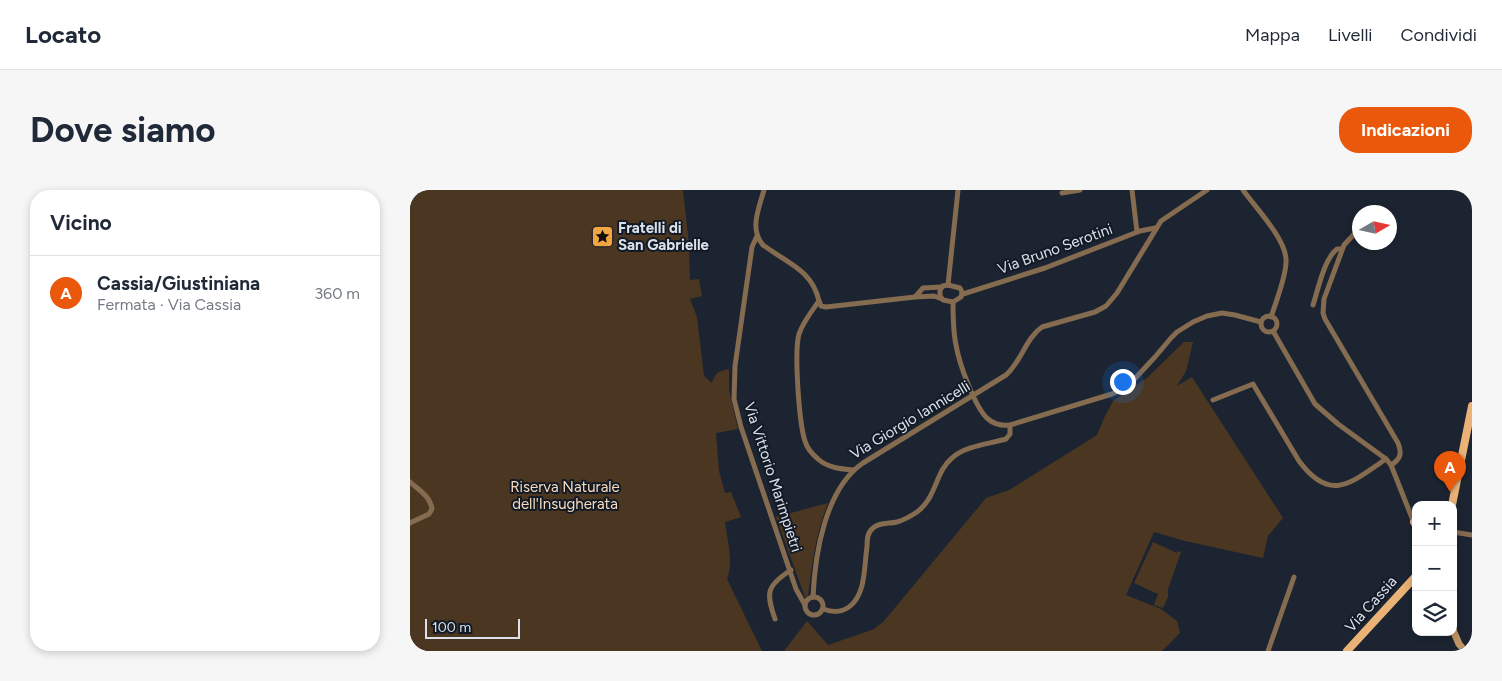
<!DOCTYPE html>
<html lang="it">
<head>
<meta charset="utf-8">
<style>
  :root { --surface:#fff; --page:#f6f6f7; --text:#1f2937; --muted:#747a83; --line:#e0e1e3; --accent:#ea580c }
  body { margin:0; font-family:Figtree,sans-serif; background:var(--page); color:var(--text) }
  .controls { position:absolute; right:15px; bottom:15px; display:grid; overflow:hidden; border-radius:10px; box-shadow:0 2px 8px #0003 }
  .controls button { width:45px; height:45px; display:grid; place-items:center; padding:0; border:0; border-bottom:1px solid var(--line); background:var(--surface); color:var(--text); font:25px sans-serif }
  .compass { position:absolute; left:942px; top:15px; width:45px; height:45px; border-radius:50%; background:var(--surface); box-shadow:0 2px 8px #0003; rotate:81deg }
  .scale { position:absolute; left:15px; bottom:12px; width:95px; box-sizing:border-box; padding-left:5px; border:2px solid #dce2eb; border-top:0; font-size:14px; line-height:18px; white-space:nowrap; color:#dce2eb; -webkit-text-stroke:4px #121a26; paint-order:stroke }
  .you { position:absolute; left:712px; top:191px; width:18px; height:18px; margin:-12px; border:4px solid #fff; border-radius:50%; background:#1a73e8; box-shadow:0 0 0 8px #1a73e833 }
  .badge { display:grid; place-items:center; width:32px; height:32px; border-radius:50%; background:var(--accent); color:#fff; font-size:16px; font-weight:700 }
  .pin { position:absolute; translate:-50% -41px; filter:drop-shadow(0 1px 2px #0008) }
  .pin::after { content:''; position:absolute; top:26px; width:18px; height:15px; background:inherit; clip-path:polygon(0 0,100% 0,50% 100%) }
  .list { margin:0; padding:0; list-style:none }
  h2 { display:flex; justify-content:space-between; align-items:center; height:65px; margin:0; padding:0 20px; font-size:21px }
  h2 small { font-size:16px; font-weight:400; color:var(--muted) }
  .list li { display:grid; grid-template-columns:32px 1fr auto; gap:15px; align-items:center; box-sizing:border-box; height:75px; padding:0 20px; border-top:1px solid var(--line) }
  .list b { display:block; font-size:19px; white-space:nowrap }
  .list p { margin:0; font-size:16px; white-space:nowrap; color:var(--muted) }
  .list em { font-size:16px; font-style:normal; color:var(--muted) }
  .icon { flex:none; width:28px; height:28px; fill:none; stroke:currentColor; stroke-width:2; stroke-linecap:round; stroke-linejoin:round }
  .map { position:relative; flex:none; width:1062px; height:461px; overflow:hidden; border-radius:20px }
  header { display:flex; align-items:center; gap:30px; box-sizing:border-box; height:70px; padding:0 25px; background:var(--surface); border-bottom:1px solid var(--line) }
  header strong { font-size:24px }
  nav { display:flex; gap:28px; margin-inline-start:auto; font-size:18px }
  .intro { display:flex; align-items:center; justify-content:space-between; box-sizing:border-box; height:120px; padding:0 30px }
  h1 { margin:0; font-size:35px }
  .button { padding:12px 22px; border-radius:20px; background:var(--accent); color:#fff; font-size:18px; font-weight:700 }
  main { display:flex; gap:30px; padding:0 30px }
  aside { flex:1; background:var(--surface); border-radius:20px; box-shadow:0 2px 8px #0003 }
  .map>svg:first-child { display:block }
  .green { fill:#4b3721 }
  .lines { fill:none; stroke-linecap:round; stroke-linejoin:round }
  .street { stroke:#856b4f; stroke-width:5 }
  .secondary { stroke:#be9365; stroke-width:7 }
  .primary { stroke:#eab276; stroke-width:8 }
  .labels { text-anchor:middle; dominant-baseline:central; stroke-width:4; stroke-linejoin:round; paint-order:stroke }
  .poi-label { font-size:15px; font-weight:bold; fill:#dce2eb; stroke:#121a26; text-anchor:start }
  .street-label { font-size:15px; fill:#dce2eb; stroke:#121a26 }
  .park-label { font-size:15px; fill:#f9dbbc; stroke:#121a26 }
</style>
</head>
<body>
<header>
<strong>Locato</strong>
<nav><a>Mappa</a><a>Livelli</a><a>Condividi</a></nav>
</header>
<div class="intro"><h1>Dove siamo</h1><a class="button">Indicazioni</a></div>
<main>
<aside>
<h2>Vicino<small></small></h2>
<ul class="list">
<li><span class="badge">A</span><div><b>Cassia/Giustiniana</b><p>Fermata · Via Cassia</p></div><em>360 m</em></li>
</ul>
</aside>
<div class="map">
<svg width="1062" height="461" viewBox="0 0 1062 461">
  <rect width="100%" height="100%" fill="#1b2430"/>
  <!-- green -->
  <g class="green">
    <path d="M11 0H273L279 55 280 90 289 89 292 106 280 109 287 127 294 186 302 193C305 183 308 181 319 179V200L328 239 306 243 309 281 315 303 321 302 331 327 315 332C317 350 324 372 317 389L352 461H0V3Z"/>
    <polygon points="774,152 783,152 776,181 767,196 782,187 873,328 858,346 853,368 775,351 744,342 716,405 751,419 767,431 770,443 752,461 374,461 397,431 418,455 464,439 474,431 576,308 599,300 687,245 695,226 703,211 738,187"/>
    <path d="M418 313C406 343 402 374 398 406L395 407 366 327Z"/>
    <polygon points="743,352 767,363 768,361 771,362 758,399 758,407 753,418 744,415 748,404 724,393"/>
  </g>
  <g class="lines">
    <!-- street -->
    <g class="street">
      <path d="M354 0C349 18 339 39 353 55 377 73 402 80 409 111 401 122 393 132 389 144 384 162 389 233 395 251 397 258 402 264 408 269 418 278 431 279 444 280"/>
      <polyline points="722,0 727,42"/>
      <path d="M833 0C845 17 876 49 876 70 877 84 866 112 861 127"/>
      <polyline points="652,3 670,0"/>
      <path d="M947 41 934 55 914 109 913 123 915 129 988 253C992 263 991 269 981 275"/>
      <polyline points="347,46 342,57 325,176 324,209 331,237 386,399 395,415"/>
      <polyline points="538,95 548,0"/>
      <polygon points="538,95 550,98 552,102 551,107 543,112 533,110 530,106 530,100 533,96"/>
      <polyline points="531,97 513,98 505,107 524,106 532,109"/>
      <polyline points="553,104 635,78 730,41 745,38"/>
      <polyline points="409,111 411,116 416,117 505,107"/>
      <path d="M543 112C543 126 543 141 546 155 549 173 565 218 578 229 585 235 592 236 600 235L702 204 718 196 745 167 761 148 767 142 783 132 797 126 812 123 825 125 851 132"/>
      <path d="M903 115C908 100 914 69 927 59H932"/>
      <circle cx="859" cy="134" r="8"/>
      <polyline points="863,141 905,214 928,234 976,269 981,275 1004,333"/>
      <path d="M803 210 843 194 889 271C921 314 942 292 976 269"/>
      <path d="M0 292C9 300 20 306 22 319L19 324 0 333"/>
      <polyline points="1043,342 1062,345"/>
      <circle cx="404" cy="416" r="9"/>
      <path d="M403 407C405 364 415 299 453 273L596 185C611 172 616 148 632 137L685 122 696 116 707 103 751 31 797 0"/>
      <path d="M413 419C422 422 430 423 439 417 456 405 454 376 457 357 457 351 457 343 462 339 468 332 479 334 487 332 494 330 501 326 507 322 527 307 525 282 542 268 555 256 579 254 596 249L600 244V235"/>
      <path d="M365 429C356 403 356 396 381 380"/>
      <polyline points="858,461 884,387"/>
    </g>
    <!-- secondary -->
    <polyline class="secondary" points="1043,440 1049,454 1055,461"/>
    <!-- primary -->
    <g class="primary">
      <polyline points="1042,315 1062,216"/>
      <polyline points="1004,332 1006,335"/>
      <polyline points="937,461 1006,386"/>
    </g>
  </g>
  <!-- icons -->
  <defs>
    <symbol id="sight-square" viewBox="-11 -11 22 22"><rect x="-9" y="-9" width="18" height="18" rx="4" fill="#f3a443" stroke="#121a26"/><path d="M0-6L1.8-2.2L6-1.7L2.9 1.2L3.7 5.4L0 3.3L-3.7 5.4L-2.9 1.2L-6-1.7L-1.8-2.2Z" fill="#111"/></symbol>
  </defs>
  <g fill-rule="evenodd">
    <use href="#sight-square" x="180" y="34" width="25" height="25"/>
  </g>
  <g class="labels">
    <!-- poi labels -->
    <g class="poi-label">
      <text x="208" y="38">Fratelli di<tspan x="208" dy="17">San Gabrielle</tspan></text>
    </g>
    <!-- street labels -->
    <g class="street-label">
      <text transform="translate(645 59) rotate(-20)">Via Bruno Serotini</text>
      <text transform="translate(500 230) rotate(-31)">Via Giorgio Iannicelli</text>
      <text transform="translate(363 287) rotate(72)">Via Vittorio Marimpietri</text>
      <text transform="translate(961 414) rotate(-48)">Via Cassia</text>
    </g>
    <!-- park labels -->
    <g class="park-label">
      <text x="155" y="297">Riserva Naturale<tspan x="155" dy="17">dell'Insugherata</tspan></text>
    </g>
  </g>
</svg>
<div class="controls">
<button>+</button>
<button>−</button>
<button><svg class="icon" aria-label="layers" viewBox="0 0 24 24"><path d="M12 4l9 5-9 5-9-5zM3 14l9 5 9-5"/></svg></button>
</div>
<svg class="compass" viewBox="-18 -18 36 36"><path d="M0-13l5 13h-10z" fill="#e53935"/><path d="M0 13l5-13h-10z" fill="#747a83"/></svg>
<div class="scale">100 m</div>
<div class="you"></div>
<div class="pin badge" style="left:1040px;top:302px">A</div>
</div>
</main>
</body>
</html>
